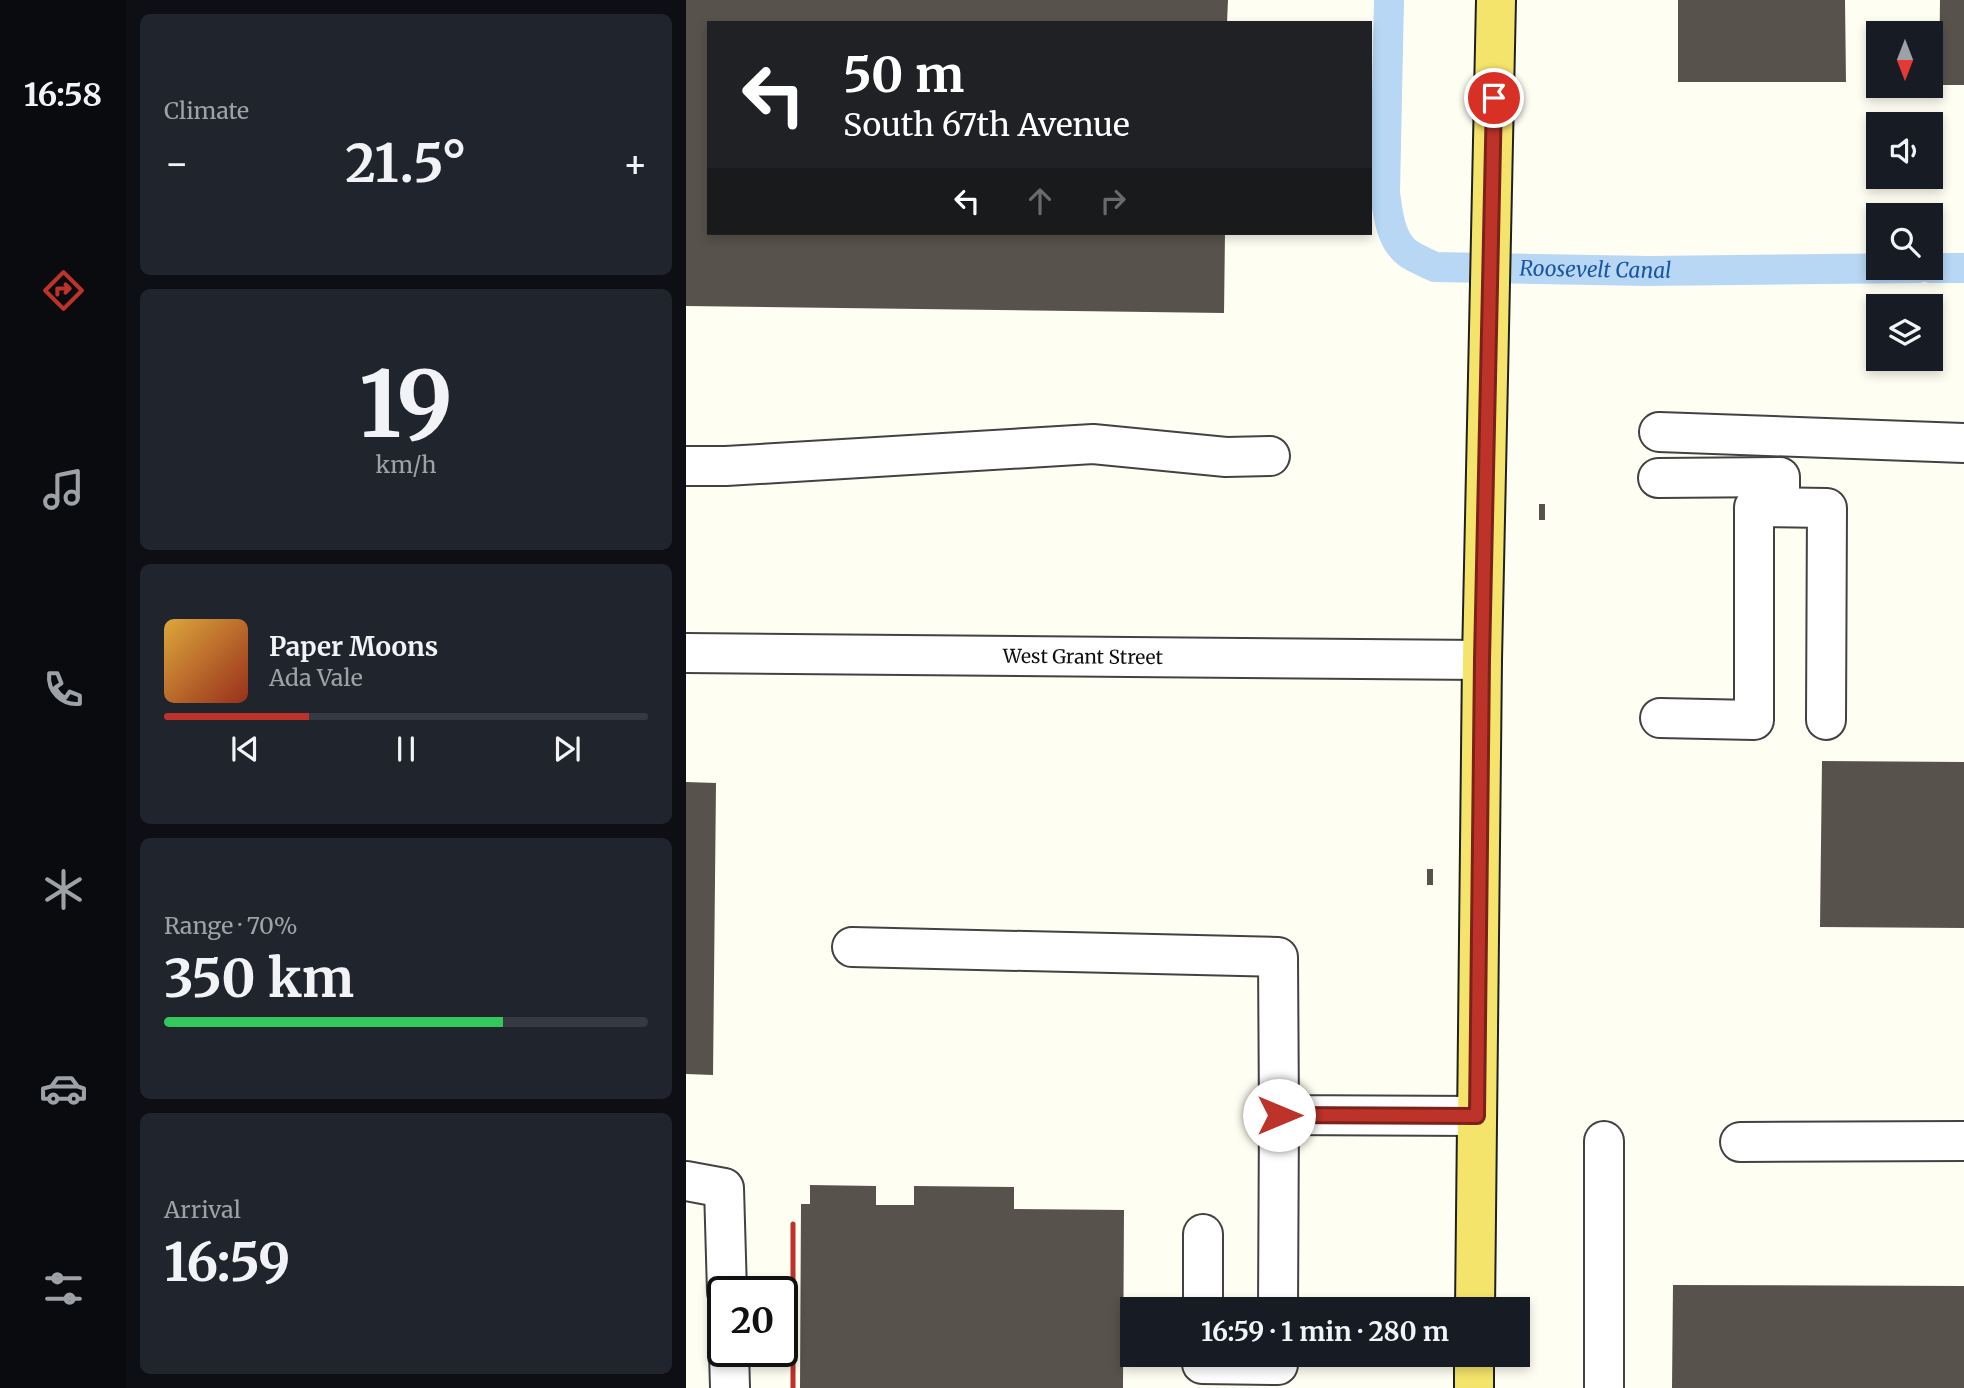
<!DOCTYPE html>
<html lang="en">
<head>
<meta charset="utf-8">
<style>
  body { margin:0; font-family:Merriweather,serif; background:#20242c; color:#f1f3f6; height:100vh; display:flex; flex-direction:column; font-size:26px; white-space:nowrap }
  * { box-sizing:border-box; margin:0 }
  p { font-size:23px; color:#9ea1a6 }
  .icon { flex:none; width:38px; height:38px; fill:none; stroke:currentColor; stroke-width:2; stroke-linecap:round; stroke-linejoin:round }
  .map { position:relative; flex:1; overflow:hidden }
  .side { display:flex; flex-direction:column; gap:14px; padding:14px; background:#0d0f14; width:560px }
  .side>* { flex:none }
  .hud { position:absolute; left:21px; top:21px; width:665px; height:214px; border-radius:0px; box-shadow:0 4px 10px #0003; background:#202124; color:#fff; overflow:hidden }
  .needle { width:46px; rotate:180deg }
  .buttons { position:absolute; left:1180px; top:21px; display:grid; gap:14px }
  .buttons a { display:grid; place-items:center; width:77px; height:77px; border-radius:0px; background:#171b24; box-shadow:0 4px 10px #0003; font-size:35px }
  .speed { position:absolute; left:21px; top:1276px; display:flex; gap:14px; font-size:35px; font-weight:700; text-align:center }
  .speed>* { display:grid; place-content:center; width:91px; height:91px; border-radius:50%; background:#171b24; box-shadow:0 4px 10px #0003; line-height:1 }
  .speed .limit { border:4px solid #111; border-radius:10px; background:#fff; color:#111 }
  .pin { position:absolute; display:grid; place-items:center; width:60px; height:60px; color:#fff; margin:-30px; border:4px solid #fff; border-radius:50%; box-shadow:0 2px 7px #0007 }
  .me { position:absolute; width:77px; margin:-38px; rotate:90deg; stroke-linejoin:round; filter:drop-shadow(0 0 5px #0008) }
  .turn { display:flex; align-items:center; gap:24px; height:147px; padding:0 21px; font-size:32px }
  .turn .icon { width:91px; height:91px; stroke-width:2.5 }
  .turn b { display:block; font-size:49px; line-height:60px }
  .lanes { display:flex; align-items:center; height:66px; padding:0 21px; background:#0003; justify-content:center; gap:35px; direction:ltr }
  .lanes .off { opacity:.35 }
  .big { font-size:52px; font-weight:700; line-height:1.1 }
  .side .widget { flex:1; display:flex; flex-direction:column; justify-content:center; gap:10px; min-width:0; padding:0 24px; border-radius:10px; background:#20242c }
  .side .dial { align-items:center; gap:0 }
  .dial b { font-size:91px; line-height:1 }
  .song { display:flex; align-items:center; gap:21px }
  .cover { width:84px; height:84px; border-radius:10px; background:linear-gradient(135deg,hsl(40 70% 55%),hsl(10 70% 35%)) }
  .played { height:7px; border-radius:4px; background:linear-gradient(90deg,#bd3329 30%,#363941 30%) }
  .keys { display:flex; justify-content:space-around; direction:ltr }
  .heat { display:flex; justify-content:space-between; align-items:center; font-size:38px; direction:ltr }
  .charge { height:10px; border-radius:5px; background:linear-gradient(90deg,#34c759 70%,#363941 0) }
  .trip { position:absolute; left:434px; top:1297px; width:410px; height:70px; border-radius:0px; background:#171b24; box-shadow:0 4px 10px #0003; font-weight:700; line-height:70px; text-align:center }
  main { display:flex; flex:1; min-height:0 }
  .menu { display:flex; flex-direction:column; width:126px; justify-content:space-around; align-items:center; background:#090b0e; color:#9ea1a6 }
  .menu .icon { width:49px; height:49px }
  .menu .selected { color:#bd3329 }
  .menu b { font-size:32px; color:#f1f3f6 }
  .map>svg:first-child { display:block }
</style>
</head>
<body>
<main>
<nav class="menu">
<b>16:58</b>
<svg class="icon selected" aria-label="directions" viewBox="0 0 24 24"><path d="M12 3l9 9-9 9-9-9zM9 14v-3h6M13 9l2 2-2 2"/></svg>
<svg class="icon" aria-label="music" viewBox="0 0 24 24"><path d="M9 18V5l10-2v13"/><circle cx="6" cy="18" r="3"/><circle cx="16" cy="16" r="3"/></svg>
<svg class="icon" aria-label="phone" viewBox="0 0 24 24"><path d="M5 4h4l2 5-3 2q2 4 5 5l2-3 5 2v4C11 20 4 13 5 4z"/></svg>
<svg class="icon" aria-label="climate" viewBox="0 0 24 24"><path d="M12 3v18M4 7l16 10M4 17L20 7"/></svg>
<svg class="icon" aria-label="car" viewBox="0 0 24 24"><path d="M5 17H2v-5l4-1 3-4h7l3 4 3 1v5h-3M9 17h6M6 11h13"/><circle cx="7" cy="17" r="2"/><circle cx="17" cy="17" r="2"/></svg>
<svg class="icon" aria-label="filters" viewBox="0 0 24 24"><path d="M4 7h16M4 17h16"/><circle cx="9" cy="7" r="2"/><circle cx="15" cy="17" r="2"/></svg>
</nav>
<section class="side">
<div class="widget"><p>Climate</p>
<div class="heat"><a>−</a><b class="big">21.5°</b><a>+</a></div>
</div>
<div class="widget dial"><b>19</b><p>km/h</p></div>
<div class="widget">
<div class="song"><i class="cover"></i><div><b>Paper Moons</b><p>Ada Vale</p></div></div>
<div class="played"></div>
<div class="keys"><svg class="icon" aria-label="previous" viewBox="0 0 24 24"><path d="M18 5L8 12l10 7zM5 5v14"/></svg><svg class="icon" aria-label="pause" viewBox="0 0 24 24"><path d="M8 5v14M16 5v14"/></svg><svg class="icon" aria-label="next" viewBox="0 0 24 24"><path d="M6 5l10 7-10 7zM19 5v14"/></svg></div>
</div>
<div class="widget"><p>Range · 70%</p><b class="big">350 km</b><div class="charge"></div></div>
<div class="widget"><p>Arrival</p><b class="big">16:59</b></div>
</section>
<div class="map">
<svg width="1278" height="1388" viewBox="0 0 1278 1388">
  <rect width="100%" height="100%" fill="#fffef2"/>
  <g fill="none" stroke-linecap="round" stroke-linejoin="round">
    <g stroke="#b7d7f5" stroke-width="30">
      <path id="s1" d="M703,0l-4,193c3,20 5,48 24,61 8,5 17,9 26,13l213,4 270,-3"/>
      <polyline points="1244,268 1278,268"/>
    </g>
  </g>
  <g fill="#58524c">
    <polygon points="0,0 542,0 541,23 23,23 23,233 539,233 538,313 0,306"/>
    <polygon points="992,0 1159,0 1160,82 992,82"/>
    <polygon points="1254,0 1278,0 1278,85 1253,85"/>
    <rect x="853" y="504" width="6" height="16"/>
    <polygon points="1136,761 1278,762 1278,928 1134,927"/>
    <polygon points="0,782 30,783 27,1075 0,1074"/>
    <rect x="741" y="869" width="6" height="16"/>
    <polygon points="124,1185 190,1186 190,1205 228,1205 228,1186 328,1187 328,1209 438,1210 437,1388 114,1388 115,1204 124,1204"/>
    <polygon points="987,1285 1278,1286 1278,1388 986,1388"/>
  </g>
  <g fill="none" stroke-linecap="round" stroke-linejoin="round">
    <defs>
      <g id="minor">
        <polyline points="973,432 1278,443"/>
        <polyline points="0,466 40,466 407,444 540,457 584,456"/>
        <polyline points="972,478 1094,477 1094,507"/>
        <path id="s2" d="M0,653l796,7"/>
        <polyline points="974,718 1068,720 1068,507 1141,508 1140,720"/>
        <polyline points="166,947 592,957 593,1115 791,1116"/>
        <polyline points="1054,1142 1278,1141"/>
        <polyline points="0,1181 38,1188 41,1292"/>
        <polyline points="517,1309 517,1234"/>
        <polyline points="592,1309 593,1115"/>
        <polyline points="43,1351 44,1388"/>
        <polyline points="516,1354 516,1364 592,1365"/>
        <polyline points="918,1388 918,1141"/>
      </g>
      <g id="major">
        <polyline points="789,1309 796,660 810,0"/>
        <polyline points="788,1388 788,1354"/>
      </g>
    </defs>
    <use href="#minor" stroke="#424242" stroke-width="42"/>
    <use href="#major" stroke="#202020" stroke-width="42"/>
    <use href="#minor" stroke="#fff" stroke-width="38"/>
    <use href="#major" stroke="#f5e46b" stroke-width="38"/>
    <polyline stroke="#bd3329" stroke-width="5" points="107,1388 107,1224"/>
  </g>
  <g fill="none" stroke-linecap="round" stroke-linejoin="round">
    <defs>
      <polyline id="route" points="593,1115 791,1116 796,660 808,98"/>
    </defs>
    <use href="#route" stroke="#7b211b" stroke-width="18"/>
    <use href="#route" stroke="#bd3329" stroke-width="12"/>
  </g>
  <g text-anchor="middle" stroke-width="7" stroke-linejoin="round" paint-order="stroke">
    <g font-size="19" fill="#0f0f0f" stroke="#fff">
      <text dy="7" stroke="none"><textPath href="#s2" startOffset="397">West Grant Street</textPath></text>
    </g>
    <g font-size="21" font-style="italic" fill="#1a569f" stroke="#fff">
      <text dy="7" stroke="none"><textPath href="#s1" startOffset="450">Roosevelt Canal</textPath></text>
    </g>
  </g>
</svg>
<div class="buttons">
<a><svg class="needle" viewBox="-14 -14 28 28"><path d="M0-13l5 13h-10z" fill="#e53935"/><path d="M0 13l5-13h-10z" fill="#9ea1a6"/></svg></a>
<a><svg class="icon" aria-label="sound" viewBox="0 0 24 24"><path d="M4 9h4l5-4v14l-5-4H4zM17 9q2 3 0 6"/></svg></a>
<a><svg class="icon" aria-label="search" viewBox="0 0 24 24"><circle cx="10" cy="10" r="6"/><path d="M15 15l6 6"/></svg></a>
<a><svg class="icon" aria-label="layers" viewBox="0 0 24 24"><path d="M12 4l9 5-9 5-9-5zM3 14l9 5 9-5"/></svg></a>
</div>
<div class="speed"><div class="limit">20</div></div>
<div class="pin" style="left:808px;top:98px;background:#d93025"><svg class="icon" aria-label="arrive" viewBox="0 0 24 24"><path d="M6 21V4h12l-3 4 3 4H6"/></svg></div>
<svg class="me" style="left:593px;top:1115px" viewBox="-20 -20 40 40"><circle r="19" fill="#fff"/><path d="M0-13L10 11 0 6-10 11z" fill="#bd3329"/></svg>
<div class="trip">16:59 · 1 min · 280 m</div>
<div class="hud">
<div class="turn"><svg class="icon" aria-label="left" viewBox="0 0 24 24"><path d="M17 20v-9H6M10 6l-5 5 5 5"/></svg><div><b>50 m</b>South 67th Avenue</div></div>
<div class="lanes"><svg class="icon" aria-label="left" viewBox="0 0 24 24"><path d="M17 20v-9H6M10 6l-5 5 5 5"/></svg><svg class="icon off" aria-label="ahead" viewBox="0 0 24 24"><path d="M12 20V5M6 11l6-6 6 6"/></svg><svg class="icon off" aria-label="right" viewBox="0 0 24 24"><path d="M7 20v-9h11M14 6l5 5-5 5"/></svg></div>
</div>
</div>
</main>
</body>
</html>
